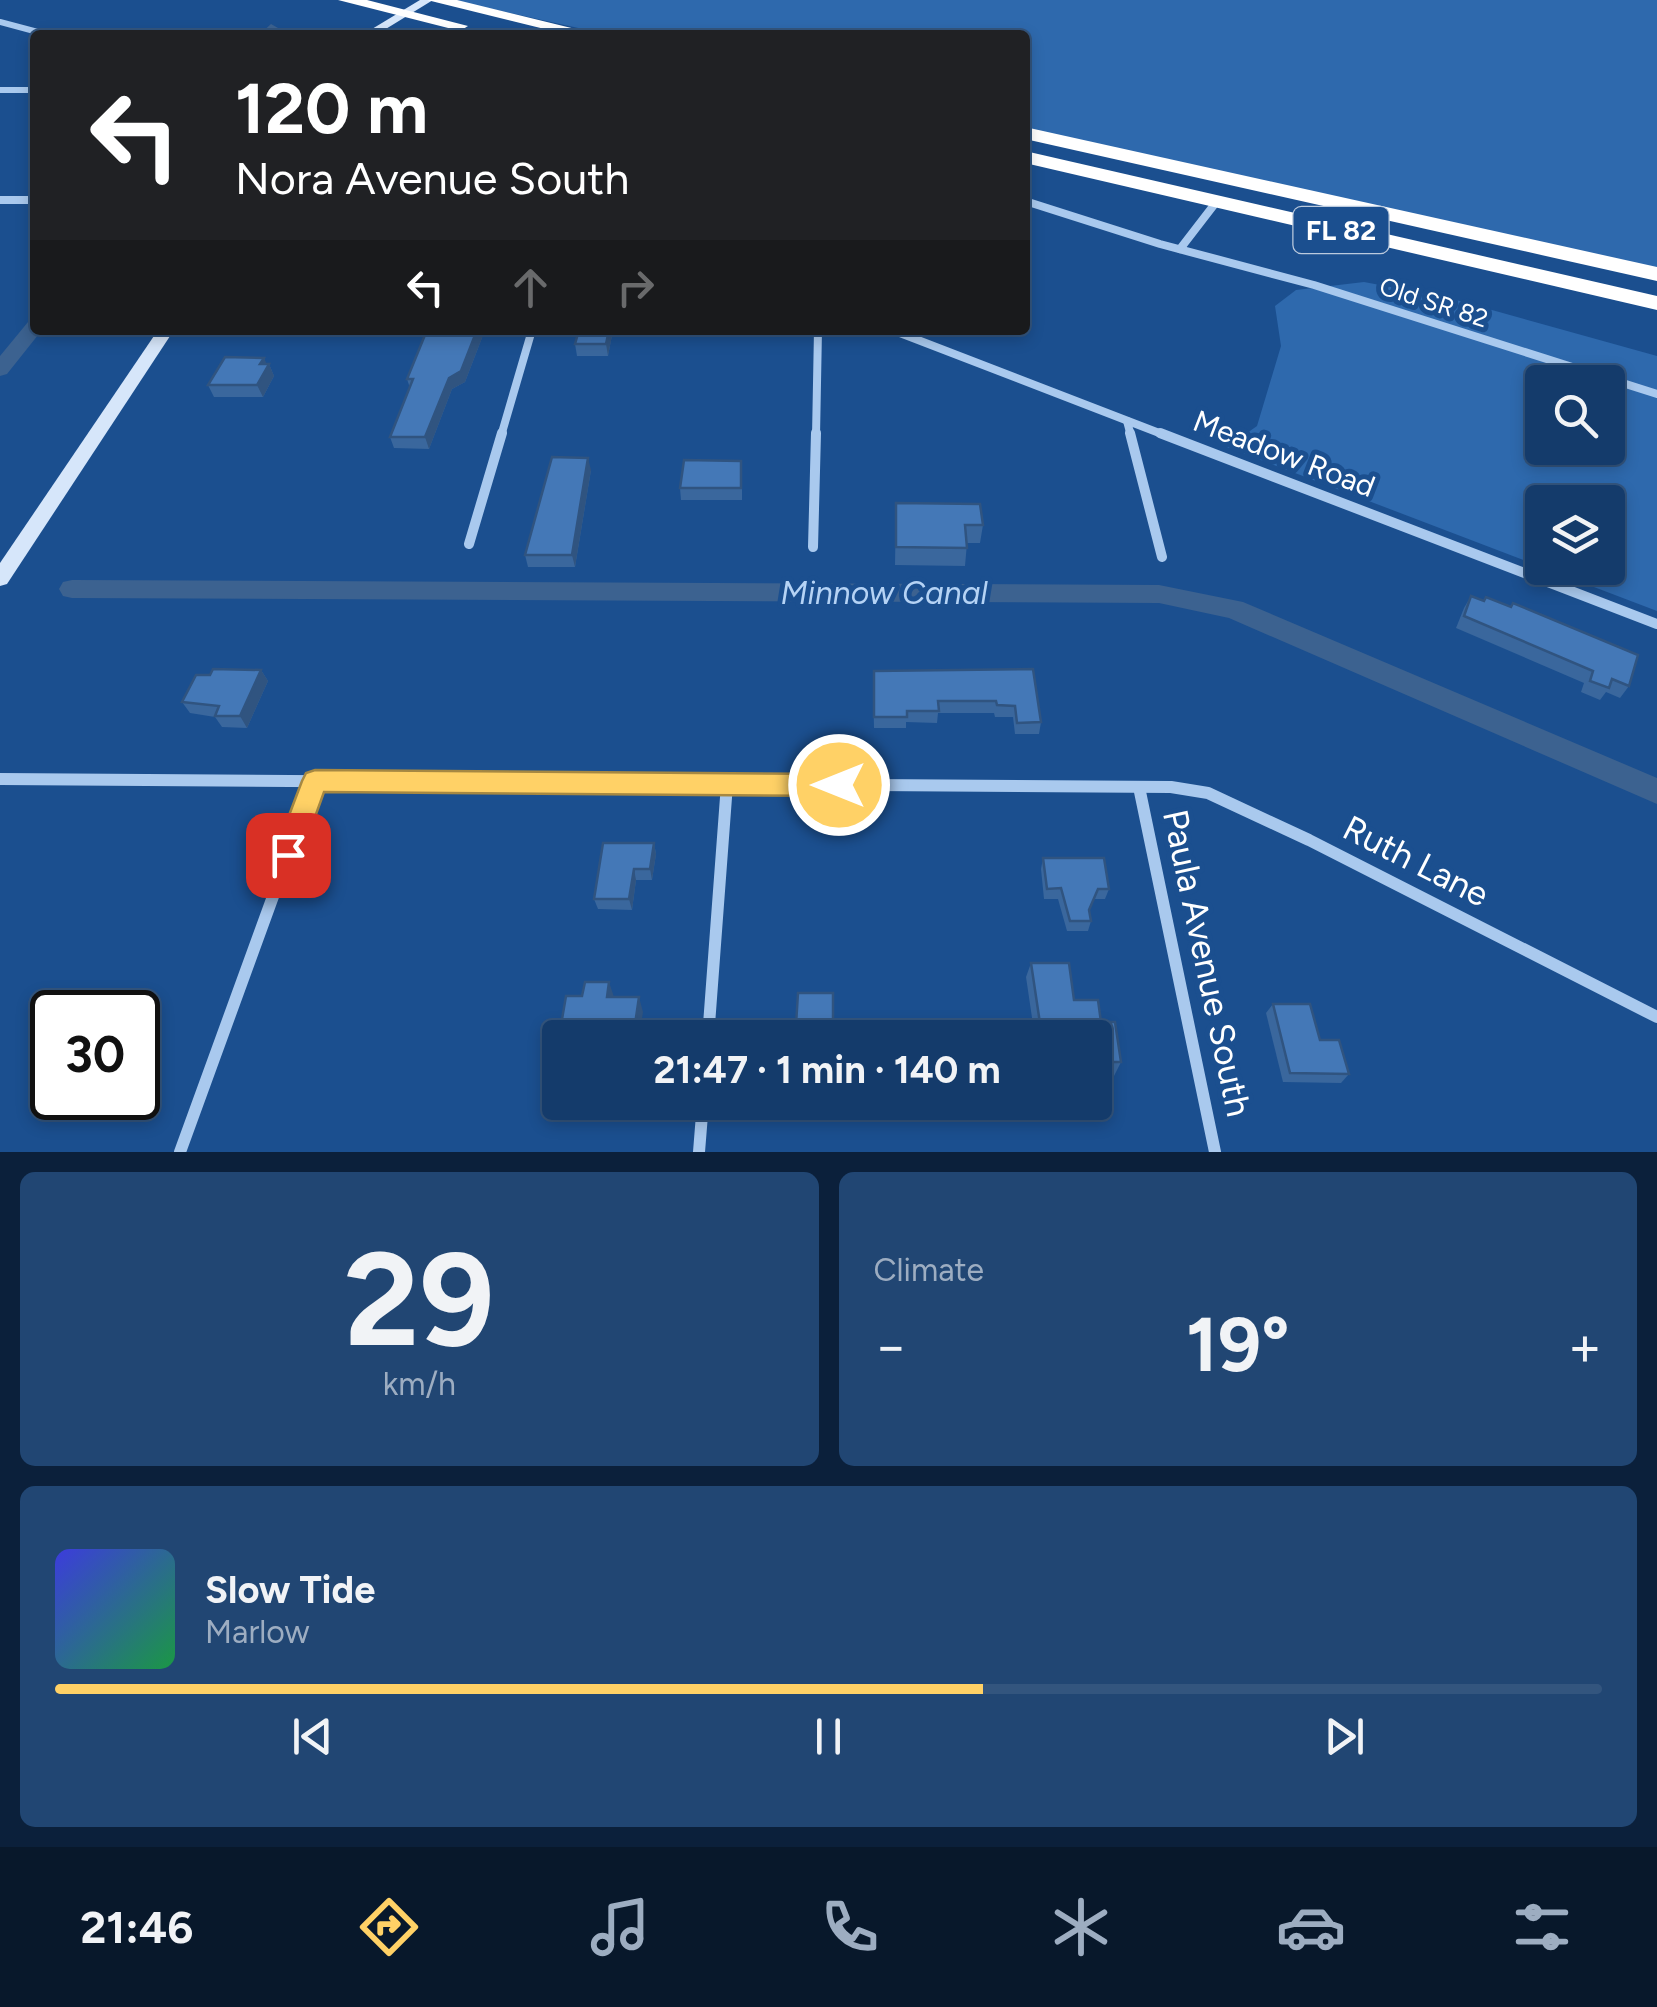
<!DOCTYPE html>
<html lang="en">
<head>
<meta charset="utf-8">
<style>
  body { margin:0; font-family:Figtree,sans-serif; background:#214673; color:#f1f3f6; height:100vh; display:flex; flex-direction:column; font-size:38px; white-space:nowrap }
  * { box-sizing:border-box; margin:0 }
  p { font-size:32px; color:#9dadc1 }
  .icon { flex:none; width:55px; height:55px; fill:none; stroke:currentColor; stroke-width:2; stroke-linecap:round; stroke-linejoin:round }
  .map { position:relative; height:1152px; overflow:hidden }
  .sheet { display:flex; flex-direction:column; gap:20px; padding:20px; background:#0b203b; flex:1 }
  .sheet>* { flex:none }
  .banner { position:absolute; left:30px; top:30px; width:1000px; height:305px; border-radius:10px; box-shadow:0 5px 15px #0003,0 0 0 2px #33557e; background:#202124; color:#fff; overflow:hidden }
  .controls { position:absolute; left:1525px; top:365px; display:grid; gap:20px }
  .controls a { display:grid; place-items:center; width:100px; height:100px; border-radius:10px; background:#143b6b; box-shadow:0 5px 15px #0003,0 0 0 2px #33557e; font-size:50px }
  .speed { position:absolute; left:30px; top:990px; display:flex; gap:20px; font-size:50px; font-weight:700; text-align:center }
  .speed>* { display:grid; place-content:center; width:130px; height:130px; border-radius:50%; background:#143b6b; box-shadow:0 5px 15px #0003,0 0 0 2px #33557e; line-height:1 }
  .speed .limit { border:5px solid #111; border-radius:15px; background:#fff; color:#111 }
  .pin { position:absolute; display:grid; place-items:center; width:85px; height:85px; color:#fff; margin:-42px; border-radius:20px; box-shadow:0 5px 15px #0006 }
  .me { position:absolute; width:110px; margin:-55px; rotate:270deg; stroke-linejoin:round; filter:drop-shadow(0 0 8px #0008) }
  .turn { display:flex; align-items:center; gap:35px; height:210px; padding:0 40px; font-size:45px }
  .turn .icon { width:130px; height:130px; stroke-width:2.5 }
  .turn b { display:block; font-size:70px; line-height:85px }
  .lanes { display:flex; align-items:center; height:95px; padding:0 40px; background:#0003; justify-content:center; gap:50px; direction:ltr }
  .lanes .off { opacity:.35 }
  .big { font-size:75px; font-weight:700; line-height:1.1 }
  .sheet .tile { flex:1; display:flex; flex-direction:column; justify-content:center; gap:15px; min-width:0; padding:0 35px; border-radius:15px; background:#214673 }
  .sheet .dial { align-items:center; gap:0 }
  .dial b { font-size:130px; line-height:1 }
  .song { display:flex; align-items:center; gap:30px }
  .cover { width:120px; height:120px; border-radius:15px; background:linear-gradient(135deg,hsl(240 70% 55%),hsl(140 70% 35%)) }
  .played { height:10px; border-radius:5px; background:linear-gradient(90deg,#ffd166 60%,#33557e 60%) }
  .keys { display:flex; justify-content:space-around; direction:ltr }
  .heat { display:flex; justify-content:space-between; align-items:center; font-size:55px; direction:ltr }
  .sheet .tiles { flex:1; display:grid; gap:20px; grid-template-columns:1fr 1fr }
  .tile:last-child { grid-column:span 2 }
  .trip { position:absolute; left:542px; top:1020px; width:570px; height:100px; border-radius:10px; background:#143b6b; box-shadow:0 5px 15px #0003,0 0 0 2px #33557e; font-weight:700; line-height:100px; text-align:center }
  .tab-bar { display:flex; height:160px; justify-content:space-around; align-items:center; background:#08182b; color:#9dadc1 }
  .tab-bar .icon { width:70px; height:70px }
  .tab-bar .active { color:#ffd166 }
  .tab-bar b { font-size:45px; color:#f1f3f6 }
  .map>svg:first-child { display:block }
</style>
</head>
<body>
<div class="map">
<svg width="1657" height="1152" viewBox="0 0 1657 1152">
  <rect width="100%" height="100%" fill="#1b4f8f"/>
  <g fill="#2e69ad" fill-rule="evenodd">
    <polygon points="451,0 1657,0 1657,269 1025,128 1025,35 610,35"/>
    <path d="M1364,282l85,16 208,58v255l-113,-43h64v-66h-66v65l-315,-120 30,-21 24,-80 -6,-40 21,-16zM1542,382h66v66h-66z"/>
  </g>
  <g fill="none" stroke-linecap="round" stroke-linejoin="round">
    <g fill="#3c6290" fill-rule="evenodd">
      <polygon points="271,24 278,28 273,35 259,35"/>
      <polygon points="35,320 35,330 42,330 7,374 0,376 0,356 28,322"/>
      <polygon points="72,580 1159,585 1243,602 1657,778 1657,804 1229,618 1159,603 72,598 63,596 59,589 63,582"/>
    </g>
    <g stroke="#a9c9ee" stroke-width="6">
      <polyline points="0,22 49,35"/>
      <polyline points="0,90 35,90"/>
    </g>
    <g stroke="#a9c9ee" stroke-width="8">
      <polyline points="0,200 35,200"/>
      <polyline points="1025,201 1160,244 1314,285 1657,394"/>
      <polyline points="1180,249 1217,201"/>
      <polyline points="892,330 1167,436"/>
      <polyline points="1127,421 1131,436"/>
      <polyline points="501,436 532,330"/>
      <polyline points="816,436 818,330"/>
    </g>
    <g stroke="#a9c9ee" stroke-width="10">
      <polyline points="1130,433 1162,557"/>
      <polyline points="1160,433 1657,624"/>
      <polyline points="469,544 502,433"/>
      <polyline points="813,547 816,433"/>
    </g>
    <g stroke="#a9c9ee" stroke-width="12">
      <polyline points="0,779 1171,787 1208,793 1309,840 1657,1017"/>
      <polyline points="1139,787 1215,1152"/>
      <polyline points="708,1038 727,784"/>
      <polyline points="180,1152 315,781"/>
      <polyline points="699,1152 703,1102"/>
    </g>
    <g fill="#d6e6fa" fill-rule="evenodd">
      <polygon points="420,0 433,0 376,35 362,35"/>
      <polygon points="158,330 174,330 7,584 0,586 0,563"/>
    </g>
    <g fill="#fff" fill-rule="evenodd">
      <polygon points="338,0 367,0 468,26 460,31"/>
      <polygon points="427,0 457,0 600,35 569,35"/>
      <polygon points="1025,127 1657,267 1657,281 1025,139"/>
      <polygon points="1025,151 1657,296 1657,310 1025,163"/>
    </g>
  </g>
  <g fill="#3a679d">
    <polygon points="427,330 485,330 465,382 452,389 429,449 394,448 390,437 410,388 407,379"/>
    <polygon points="579,330 613,330 608,356 577,356 575,344"/>
    <polygon points="264,358 266,364 269,364 274,376 263,397 214,397 208,385"/>
    <polygon points="591,470 575,567 528,567 525,555"/>
    <polygon points="742,473 742,500 681,500 680,488"/>
    <polygon points="896,503 983,525 980,543 967,543 965,566 895,565"/>
    <polygon points="1471,596 1483,601 1510,607 1513,603 1629,686 1620,698 1606,692 1600,700 1581,692 1584,683 1456,628 1464,608"/>
    <polygon points="1033,669 1041,722 1039,734 1015,734 1013,717 995,717 994,713 938,713 937,723 906,722 906,728 874,728 873,683"/>
    <polygon points="261,670 268,681 247,728 222,727 215,717 190,713 182,702 210,675"/>
    <polygon points="654,843 656,854 652,880 636,880 632,910 598,909 594,899"/>
    <polygon points="1043,858 1109,889 1105,899 1094,899 1089,911 1091,921 1088,931 1067,931 1058,899 1044,899 1041,869"/>
    <polygon points="1031,963 1101,1022 1121,1062 1114,1076 1095,1075 1095,1038 1035,1038 1026,977"/>
    <polygon points="1273,1004 1320,1040 1349,1074 1341,1083 1283,1082 1266,1013"/>
  </g>
  <g fill="#305480">
    <polygon points="477,330 485,330 465,382 452,389 429,449 425,437 449,378"/>
    <polygon points="609,330 613,330 608,356 606,344"/>
    <polygon points="264,358 268,367 269,364 274,376 263,397 257,385 260,364"/>
    <polygon points="588,458 591,470 575,567 572,555"/>
    <polygon points="261,670 268,681 247,728 240,716"/>
    <polygon points="654,843 656,854 652,880 650,869"/>
    <polygon points="634,869 636,880 632,910 629,899"/>
    <polygon points="609,982 614,997 607,997"/>
    <polygon points="639,997 643,1012 639,1038 633,1038"/>
  </g>
  <g fill="#4478b7" stroke="#305480" stroke-width="2.5">
    <polygon points="427,330 477,330 461,371 449,378 425,437 390,437 413,379 407,379"/>
    <polygon points="579,330 609,330 606,344 575,344"/>
    <polygon points="225,357 264,358 260,364 269,364 257,385 208,385"/>
    <polygon points="552,457 588,458 572,555 525,555"/>
    <polygon points="684,460 741,461 741,488 680,488"/>
    <polygon points="896,503 980,504 983,525 965,525 967,548 896,547"/>
    <polygon points="1471,596 1484,601 1486,597 1511,607 1513,603 1638,655 1629,686 1612,679 1609,688 1590,681 1593,671 1464,616"/>
    <polygon points="213,669 261,670 240,716 215,716 219,706 182,702 196,675 210,675"/>
    <polygon points="1033,669 1041,722 1017,723 1015,706 997,705 996,701 938,701 939,711 907,711 907,717 874,717 874,671"/>
    <polygon points="603,843 654,843 650,869 634,869 629,899 594,899"/>
    <polygon points="1043,858 1104,858 1109,889 1098,889 1089,910 1091,921 1070,921 1061,888 1047,889"/>
    <polygon points="1031,963 1069,963 1074,1000 1098,1000 1101,1022 1115,1022 1121,1062 1095,1062 1095,1038 1060,1038 1059,1030 1041,1030"/>
    <polygon points="585,982 609,982 607,997 639,997 633,1038 560,1038 560,1060 555,1060 566,996 582,996"/>
    <polygon points="798,993 833,993 833,1038 790,1038 790,1026 796,1025"/>
    <polygon points="1273,1004 1310,1004 1320,1040 1339,1040 1349,1074 1290,1073"/>
  </g>
  <polygon fill="#ffd166" stroke="#a68842" stroke-width="2.5" points="315,770 839,774 849,777 853,785 849,793 839,796 324,792 298,864 288,868 278,864 274,855 302,781 306,773"/>
  <g text-anchor="middle" stroke-width="10" stroke-linejoin="round" paint-order="stroke">
    <g font-size="25" fill="#fff" stroke="#1b4f8f">
      <text transform="translate(1434 302) rotate(18)" y="9">Old SR 82</text>
    </g>
    <rect fill="#1b4f8f" stroke="#bbcadd" stroke-width="2.5" x="1293.5" y="207" width="95" height="46" rx="8"/>
    <g font-size="28" font-weight="bold" fill="#fff">
      <text x="1341" y="240">FL 82</text>
    </g>
    <g font-size="30" fill="#fff" stroke="#1b4f8f">
      <text transform="translate(1284 454) rotate(21)" y="10">Meadow Road</text>
    </g>
    <g font-size="32" font-style="italic" fill="#b5d3f5" stroke="#1b4f8f">
      <text x="884" y="604">Minnow Canal</text>
    </g>
    <g font-size="35" fill="#fff" stroke="#1b4f8f">
      <text transform="translate(1416 861) rotate(27)" y="12">Ruth Lane</text>
      <text transform="translate(1207 963) rotate(78)" y="12">Paula Avenue South</text>
    </g>
  </g>
</svg>
<div class="controls">
<a><svg class="icon" aria-label="search" viewBox="0 0 24 24"><circle cx="10" cy="10" r="6"/><path d="M15 15l6 6"/></svg></a>
<a><svg class="icon" aria-label="layers" viewBox="0 0 24 24"><path d="M12 4l9 5-9 5-9-5zM3 14l9 5 9-5"/></svg></a>
</div>
<div class="speed"><div class="limit">30</div></div>
<div class="pin" style="left:288px;top:855px;background:#d93025"><svg class="icon" aria-label="arrive" viewBox="0 0 24 24"><path d="M6 21V4h12l-3 4 3 4H6"/></svg></div>
<svg class="me" style="left:839px;top:785px" viewBox="-20 -20 40 40"><circle r="17" fill="#ffd166" stroke="#fff" stroke-width="3"/><path d="M0-11L8 9 0 5-8 9z" fill="#fff"/></svg>
<div class="trip">21:47 · 1 min · 140 m</div>
<div class="banner">
<div class="turn"><svg class="icon" aria-label="left" viewBox="0 0 24 24"><path d="M17 20v-9H6M10 6l-5 5 5 5"/></svg><div><b>120 m</b>Nora Avenue South</div></div>
<div class="lanes"><svg class="icon" aria-label="left" viewBox="0 0 24 24"><path d="M17 20v-9H6M10 6l-5 5 5 5"/></svg><svg class="icon off" aria-label="ahead" viewBox="0 0 24 24"><path d="M12 20V5M6 11l6-6 6 6"/></svg><svg class="icon off" aria-label="right" viewBox="0 0 24 24"><path d="M7 20v-9h11M14 6l5 5-5 5"/></svg></div>
</div>
</div>
<section class="sheet">
<div class="tiles">
<div class="tile dial"><b>29</b><p>km/h</p></div>
<div class="tile"><p>Climate</p>
<div class="heat"><a>−</a><b class="big">19°</b><a>+</a></div>
</div>
<div class="tile">
<div class="song"><i class="cover"></i><div><b>Slow Tide</b><p>Marlow</p></div></div>
<div class="played"></div>
<div class="keys"><svg class="icon" aria-label="previous" viewBox="0 0 24 24"><path d="M18 5L8 12l10 7zM5 5v14"/></svg><svg class="icon" aria-label="pause" viewBox="0 0 24 24"><path d="M8 5v14M16 5v14"/></svg><svg class="icon" aria-label="next" viewBox="0 0 24 24"><path d="M6 5l10 7-10 7zM19 5v14"/></svg></div>
</div>
</div>
</section>
<nav class="tab-bar">
<b>21:46</b>
<svg class="icon active" aria-label="directions" viewBox="0 0 24 24"><path d="M12 3l9 9-9 9-9-9zM9 14v-3h6M13 9l2 2-2 2"/></svg>
<svg class="icon" aria-label="music" viewBox="0 0 24 24"><path d="M9 18V5l10-2v13"/><circle cx="6" cy="18" r="3"/><circle cx="16" cy="16" r="3"/></svg>
<svg class="icon" aria-label="phone" viewBox="0 0 24 24"><path d="M5 4h4l2 5-3 2q2 4 5 5l2-3 5 2v4C11 20 4 13 5 4z"/></svg>
<svg class="icon" aria-label="climate" viewBox="0 0 24 24"><path d="M12 3v18M4 7l16 10M4 17L20 7"/></svg>
<svg class="icon" aria-label="car" viewBox="0 0 24 24"><path d="M5 17H2v-5l4-1 3-4h7l3 4 3 1v5h-3M9 17h6M6 11h13"/><circle cx="7" cy="17" r="2"/><circle cx="17" cy="17" r="2"/></svg>
<svg class="icon" aria-label="filters" viewBox="0 0 24 24"><path d="M4 7h16M4 17h16"/><circle cx="9" cy="7" r="2"/><circle cx="15" cy="17" r="2"/></svg>
</nav>
</body>
</html>
